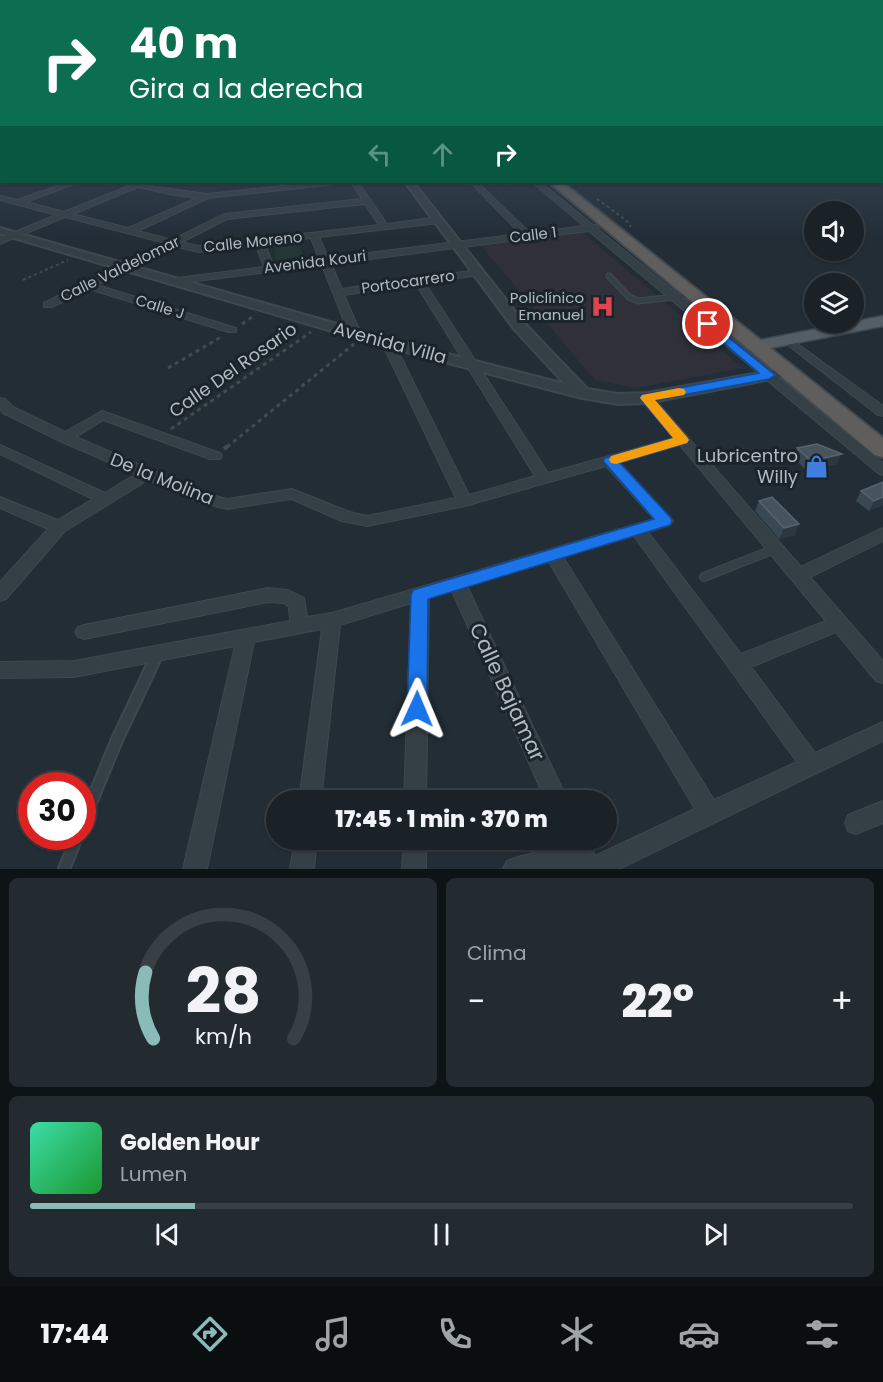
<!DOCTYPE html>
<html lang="es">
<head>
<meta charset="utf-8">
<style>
  body { margin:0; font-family:Poppins,sans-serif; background:#232a30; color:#f1f3f6; height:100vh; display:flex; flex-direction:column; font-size:22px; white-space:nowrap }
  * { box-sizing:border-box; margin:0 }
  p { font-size:20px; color:#9fa4a8 }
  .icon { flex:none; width:33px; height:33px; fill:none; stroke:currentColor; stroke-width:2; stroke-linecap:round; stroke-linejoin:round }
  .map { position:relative; height:869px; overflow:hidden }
  .details { display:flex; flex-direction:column; gap:9px; padding:9px; background:#0e1316; flex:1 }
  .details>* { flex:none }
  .top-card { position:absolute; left:0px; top:0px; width:884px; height:183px; box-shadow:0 2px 4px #0004,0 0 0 2px #383f45; background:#0b6e4f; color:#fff; overflow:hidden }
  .fabs { position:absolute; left:804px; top:201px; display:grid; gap:12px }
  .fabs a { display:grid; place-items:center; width:60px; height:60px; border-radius:50%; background:#1a2228; box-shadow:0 2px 4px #0004,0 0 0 2px #383f45; font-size:30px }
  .speed { position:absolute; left:18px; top:772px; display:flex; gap:12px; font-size:30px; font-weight:700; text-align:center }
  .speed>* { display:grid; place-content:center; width:78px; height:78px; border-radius:50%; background:#1a2228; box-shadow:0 2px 4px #0004,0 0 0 2px #383f45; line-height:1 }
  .speed .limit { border:9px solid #d22; background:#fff; color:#111 }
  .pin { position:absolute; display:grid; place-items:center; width:51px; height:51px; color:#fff; margin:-26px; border:3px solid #fff; border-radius:50%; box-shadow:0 2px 6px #0007 }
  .me { position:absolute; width:66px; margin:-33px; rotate:1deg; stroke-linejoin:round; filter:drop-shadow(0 0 4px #0008) }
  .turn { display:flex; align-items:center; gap:21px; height:126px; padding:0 30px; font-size:27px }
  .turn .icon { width:78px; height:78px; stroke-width:2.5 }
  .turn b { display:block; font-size:42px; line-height:51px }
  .lanes { display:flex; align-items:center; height:57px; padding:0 30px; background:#0003; justify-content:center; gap:30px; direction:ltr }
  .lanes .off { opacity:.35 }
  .big { font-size:45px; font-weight:800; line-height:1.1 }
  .details .card { flex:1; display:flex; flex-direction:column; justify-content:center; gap:9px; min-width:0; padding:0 21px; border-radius:9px; background:#232a30 }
  .details .dial { align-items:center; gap:0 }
  .dial svg { height:156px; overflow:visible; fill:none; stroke:#383f45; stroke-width:7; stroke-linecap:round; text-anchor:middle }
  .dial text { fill:#f1f3f6; stroke:none }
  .song { display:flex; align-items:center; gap:18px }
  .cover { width:72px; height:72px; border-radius:9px; background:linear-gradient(135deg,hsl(160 70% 55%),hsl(130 70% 35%)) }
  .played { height:6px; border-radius:3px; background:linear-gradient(90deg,#8bbbb9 20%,#383f45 20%) }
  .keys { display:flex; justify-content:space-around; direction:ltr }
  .heat { display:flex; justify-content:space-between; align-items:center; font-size:33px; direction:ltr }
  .details .tiles { flex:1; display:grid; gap:9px; grid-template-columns:1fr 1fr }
  .card:last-child { grid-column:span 2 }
  .trip { position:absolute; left:266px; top:790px; width:351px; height:60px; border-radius:30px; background:#1a2228; box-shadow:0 2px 4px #0004,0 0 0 2px #383f45; font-weight:800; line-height:60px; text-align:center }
  .tabs { display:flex; height:96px; justify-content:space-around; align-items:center; background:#0a0e10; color:#9fa4a8 }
  .tabs .icon { width:42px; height:42px }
  .tabs .selected { color:#8bbbb9 }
  .tabs b { font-size:27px; color:#f1f3f6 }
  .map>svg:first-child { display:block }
</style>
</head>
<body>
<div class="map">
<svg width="883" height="869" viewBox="0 0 883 869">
  <rect width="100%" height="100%" fill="#222d36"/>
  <polygon fill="#30303b" points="583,233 743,368 636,388 595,380 481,246"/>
  <polygon fill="#243736" points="298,241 304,256 276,260 273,244"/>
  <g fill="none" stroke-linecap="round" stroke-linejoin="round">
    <defs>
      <polyline id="service-far2" points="609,276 629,297 638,301 693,295"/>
      <polyline id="service-far1" points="704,577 775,549"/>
      <g id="service">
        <polyline points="82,825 116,742 157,655"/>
        <polyline points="64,869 77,837"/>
      </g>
      <g id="minor">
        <polygon points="2,120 2,125 0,125 0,121"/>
        <polygon points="2,132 2,137 0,137 0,133"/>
        <rect x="0" y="148" width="2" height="4"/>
        <rect x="0" y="166" width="2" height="4"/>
        <polygon points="0,179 2,182 5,182 0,184"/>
        <path d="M69,182h10l-53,20 38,10 65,-26 -9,-4 87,12 112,-12h21l-4,2 -128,14 -70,33 34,9 53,-26 137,-15 -11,-17h7l29,42 52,-7 4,3 -4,3 -120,14 9,21 193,-24 -51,-52h7l53,51 54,-7 -52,-44h8l53,43h6l-1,4 285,234v12l-5,-2 -289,-242 -258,33 11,25 76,-12 64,-7 2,2 -5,3 -54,8 123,190 126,-35 -33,-40 6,-4 4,1 150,172 82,-39v13l-73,36 73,84v22l-7,-2 -40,-49 -85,35 64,86 68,-31v19l-264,128h-116l4,-8c19,-8 39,-11 60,-12l-3,-9h23l8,16 100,-47 -146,-247 -82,24 101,215h-22l-94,-210 -23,7 -3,203h-22l7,-198 -71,22 -19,176h-22l23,-172 -68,13 -47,227h-24l52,-223 -161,31 -74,1v-16l74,-1 216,-40 -1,-14 -5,-4 -16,-1 -184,37 -6,-2 -3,-5 3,-5 6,-2 184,-37 19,2 17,8 3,19 25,-4 322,-94 -48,-53 -141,40 -98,20 -25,-5 -51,-22 -64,10 -29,-7 -50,-22 -83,51 -59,68 -6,2v-19l48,-53 -48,-21v-11l58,23 35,-21 -93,-45v-9l105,48 31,-19 -76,-33 -57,-28 -3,-4v-11l5,1 8,8 52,25 37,-21 118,42 2,3 -2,3h-10l-107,-39 -27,17 131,57 20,5 65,-10 58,23 17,4 89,-18 -74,-155 6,-3 6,3 75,152 66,-19 -119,-192 -72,11 17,39 -6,3 -6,-3 -27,-69 -149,19 -5,-3 1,-2 95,-12 -8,-22 -58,7 -24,-6 -77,39 139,43v4h-8l-139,-43 -37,18h-8v-4l121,-60 -100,-26 -65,27v-6l56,-23 -56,-15v-4l17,4zM138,187l36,8 23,3 -69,30 -55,-14zM365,204l14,21 -181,21 -16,-4 45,-23zM311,238l8,21 -46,6 -8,-21zM680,445l146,176 -85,33 -93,-122 22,-7 3,-4 -3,-4 -51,-55zM634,536l163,226 -83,38 -151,-243z"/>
        <polygon points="788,337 883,406 883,416 878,415 784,342 784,338"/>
        <polygon points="883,801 883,823 856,834 848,831 845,823 848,815"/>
        <polygon points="295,840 317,840 314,869 290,869"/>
        <polygon points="404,840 426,840 426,869 402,869"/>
      </g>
      <polygon id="tertiary" points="405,182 413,182 525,324 587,389 618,394 647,393 787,368 794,372 787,376 647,403 618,404 582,398 383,346 0,234 0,228 393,340 565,384 515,330"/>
      <polygon id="primary" points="883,316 883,326 756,351 750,350 747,346 750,342 756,341"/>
      <polygon id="trunk" points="549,182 562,182 883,438 883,457 875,455"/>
    </defs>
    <use href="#service-far2" stroke="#3f4850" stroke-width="7"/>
    <use href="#service-far1" stroke="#3f4850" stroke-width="10"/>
    <use href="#service" stroke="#3f4850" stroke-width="14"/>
    <use href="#minor" stroke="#3f4850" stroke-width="2"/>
    <use href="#tertiary" stroke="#3f4850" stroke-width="4"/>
    <use href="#primary" stroke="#3f4850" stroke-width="3"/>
    <use href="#trunk" stroke="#404a51" stroke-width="4"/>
    <g stroke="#3c4f4e" stroke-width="2" stroke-dasharray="3 3" stroke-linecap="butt">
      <polyline points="597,199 626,220 631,227"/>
      <polyline points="23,280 68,260"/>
    </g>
    <g stroke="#3c4f4e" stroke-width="3" stroke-dasharray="4 4" stroke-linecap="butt">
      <polyline points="242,324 254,316"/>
      <polyline points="168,368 221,337"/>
      <polyline points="171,429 311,332"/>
      <polyline points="227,447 354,344"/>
    </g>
    <polyline stroke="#3c4f4e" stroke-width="4" stroke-dasharray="5 5" stroke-linecap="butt" points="224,449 229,445"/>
    <use href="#service-far2" stroke="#353f46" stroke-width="4.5"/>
    <use href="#service-far1" stroke="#353f46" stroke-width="8"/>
    <use href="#service" stroke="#353f46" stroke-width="10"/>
    <use href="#minor" fill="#353f46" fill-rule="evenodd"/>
    <use href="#tertiary" fill="#353f46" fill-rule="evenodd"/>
    <use href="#primary" fill="#535e66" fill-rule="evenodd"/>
    <use href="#trunk" fill="#605e5c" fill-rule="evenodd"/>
  </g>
  <g fill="#3a4852">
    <polygon points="797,448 837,464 807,471 794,458"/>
    <polygon points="883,482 883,505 869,511 856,501 861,491"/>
    <polygon points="759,501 795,535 779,539 755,511"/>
  </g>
  <g fill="#2b3841">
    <polygon points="842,454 837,464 807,471 811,461"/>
    <polygon points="883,497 883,505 869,511 874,501"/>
    <polygon points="799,524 795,535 779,539 784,528"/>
  </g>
  <g fill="#47545e" stroke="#57646e" stroke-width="1.5">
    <polygon points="817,444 842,454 811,461 797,448"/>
    <polygon points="883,482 883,497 874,501 861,491"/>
    <polygon points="772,497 799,524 784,528 759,501"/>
  </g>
  <linearGradient id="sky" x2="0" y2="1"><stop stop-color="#13191e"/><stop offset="0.49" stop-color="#3e4c5d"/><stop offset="1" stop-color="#3e4c5d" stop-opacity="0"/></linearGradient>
  <rect width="883" height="238" fill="url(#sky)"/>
  <polygon fill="#1a73e8" stroke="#114b97" stroke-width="1.5" points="708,321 775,375 769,379 655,400 689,440 687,443 620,463 670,517 672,521 670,525 428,599 427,709 424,716 417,718 410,716 407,709 411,595 413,590 654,519 603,461 605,458 673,438 642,401 640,398 642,395 759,373 704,326 704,322"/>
  <polygon fill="#f59e0b" points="679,388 684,389 686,392 684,395 655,400 687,437 689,440 687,443 616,464 611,463 609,460 611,456 673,438 640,398 642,395"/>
  <defs>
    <symbol id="hospital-bare" viewBox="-9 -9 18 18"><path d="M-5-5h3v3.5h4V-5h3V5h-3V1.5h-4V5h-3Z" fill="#e0444e" stroke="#1b242b" stroke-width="2.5" paint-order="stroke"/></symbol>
    <symbol id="shop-bare" viewBox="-9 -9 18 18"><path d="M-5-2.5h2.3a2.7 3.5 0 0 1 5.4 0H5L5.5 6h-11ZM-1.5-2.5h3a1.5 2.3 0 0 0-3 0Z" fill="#3f7fe0" stroke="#1b242b" stroke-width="2.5" paint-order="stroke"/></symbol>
  </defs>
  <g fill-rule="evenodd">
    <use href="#hospital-bare" x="586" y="290" width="33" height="33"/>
    <use href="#shop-bare" x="800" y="450" width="33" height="33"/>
  </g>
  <g text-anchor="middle" stroke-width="6" stroke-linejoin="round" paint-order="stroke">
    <g font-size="15" fill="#b0bac3" stroke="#1b242b">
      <text transform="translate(533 235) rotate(-7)" y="5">Calle 1</text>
      <text transform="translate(253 242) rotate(-6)" y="5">Calle Moreno</text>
      <text transform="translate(315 262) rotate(-7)" y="5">Avenida Kouri</text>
      <text transform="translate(120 269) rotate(-26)" y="5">Calle Valdelomar</text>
      <text transform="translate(408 282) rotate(-8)" y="5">Portocarrero</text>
      <text transform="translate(160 307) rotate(17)" y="5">Calle J</text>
    </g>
    <g font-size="15" fill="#b0bac3" stroke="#1b242b" text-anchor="end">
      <text x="584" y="303">Policlínico<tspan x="584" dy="17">Emanuel</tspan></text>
    </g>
    <g font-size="18" fill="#b0bac3" stroke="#1b242b">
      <text transform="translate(390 343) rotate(15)" y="6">Avenida Villa</text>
      <text transform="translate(233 370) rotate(-35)" y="6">Calle Del Rosario</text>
      <text transform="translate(162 479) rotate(22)" y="6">De la Molina</text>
    </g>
    <g font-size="18" fill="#b0bac3" stroke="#1b242b" text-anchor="end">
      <text x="798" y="462">Lubricentro<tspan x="798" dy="21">Willy</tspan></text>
    </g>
    <g font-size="21" fill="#b0bac3" stroke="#1b242b">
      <text transform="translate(507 692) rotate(65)" y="7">Calle Bajamar</text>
    </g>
  </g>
</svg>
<div class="fabs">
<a><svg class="icon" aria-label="sound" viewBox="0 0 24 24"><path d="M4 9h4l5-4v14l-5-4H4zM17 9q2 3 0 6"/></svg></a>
<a><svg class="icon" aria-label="layers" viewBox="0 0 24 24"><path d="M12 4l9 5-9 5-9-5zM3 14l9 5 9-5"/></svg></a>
</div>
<div class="speed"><div class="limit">30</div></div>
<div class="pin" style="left:708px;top:324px;background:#d93025"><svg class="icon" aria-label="arrive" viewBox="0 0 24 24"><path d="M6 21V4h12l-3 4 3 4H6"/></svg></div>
<svg class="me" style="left:417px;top:709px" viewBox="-20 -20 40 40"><path d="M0-17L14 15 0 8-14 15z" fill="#1a73e8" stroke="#fff" stroke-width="4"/></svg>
<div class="trip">17:45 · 1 min · 370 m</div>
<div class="top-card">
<div class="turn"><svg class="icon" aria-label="right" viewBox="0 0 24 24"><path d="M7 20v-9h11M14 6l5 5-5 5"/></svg><div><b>40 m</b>Gira a la derecha</div></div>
<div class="lanes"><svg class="icon off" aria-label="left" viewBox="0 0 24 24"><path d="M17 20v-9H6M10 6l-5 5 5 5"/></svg><svg class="icon off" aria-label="ahead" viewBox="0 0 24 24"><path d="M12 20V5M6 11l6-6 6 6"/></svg><svg class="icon" aria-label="right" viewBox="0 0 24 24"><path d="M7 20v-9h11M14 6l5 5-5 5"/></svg></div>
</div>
</div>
<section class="details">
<div class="tiles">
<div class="card dial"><svg viewBox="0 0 100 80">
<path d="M14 69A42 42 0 1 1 86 69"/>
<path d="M14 69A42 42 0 0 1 10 35" stroke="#8bbbb9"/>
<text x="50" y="56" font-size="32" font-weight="700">28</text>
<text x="50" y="72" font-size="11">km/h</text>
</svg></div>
<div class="card"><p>Clima</p>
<div class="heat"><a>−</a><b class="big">22°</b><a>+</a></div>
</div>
<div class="card">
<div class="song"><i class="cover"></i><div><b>Golden Hour</b><p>Lumen</p></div></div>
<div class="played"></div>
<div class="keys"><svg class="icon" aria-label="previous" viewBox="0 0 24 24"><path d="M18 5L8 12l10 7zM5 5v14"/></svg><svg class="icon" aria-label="pause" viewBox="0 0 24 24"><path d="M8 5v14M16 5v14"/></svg><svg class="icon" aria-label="next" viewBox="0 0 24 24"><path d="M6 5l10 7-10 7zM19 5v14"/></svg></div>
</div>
</div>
</section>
<nav class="tabs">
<b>17:44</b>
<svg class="icon selected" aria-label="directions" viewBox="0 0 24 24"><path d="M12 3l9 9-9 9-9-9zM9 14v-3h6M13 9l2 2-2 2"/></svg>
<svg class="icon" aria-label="music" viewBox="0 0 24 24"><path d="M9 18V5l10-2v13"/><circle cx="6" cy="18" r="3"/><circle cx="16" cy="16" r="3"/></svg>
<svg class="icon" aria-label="phone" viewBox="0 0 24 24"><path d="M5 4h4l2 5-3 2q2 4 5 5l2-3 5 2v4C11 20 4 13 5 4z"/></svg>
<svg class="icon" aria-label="climate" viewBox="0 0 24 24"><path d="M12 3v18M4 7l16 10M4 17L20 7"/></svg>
<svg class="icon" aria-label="car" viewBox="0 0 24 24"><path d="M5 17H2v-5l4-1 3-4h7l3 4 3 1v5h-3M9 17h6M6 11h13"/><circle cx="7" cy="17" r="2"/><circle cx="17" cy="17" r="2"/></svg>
<svg class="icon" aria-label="filters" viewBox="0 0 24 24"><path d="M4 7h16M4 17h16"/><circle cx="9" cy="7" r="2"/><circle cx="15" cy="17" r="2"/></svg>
</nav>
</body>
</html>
